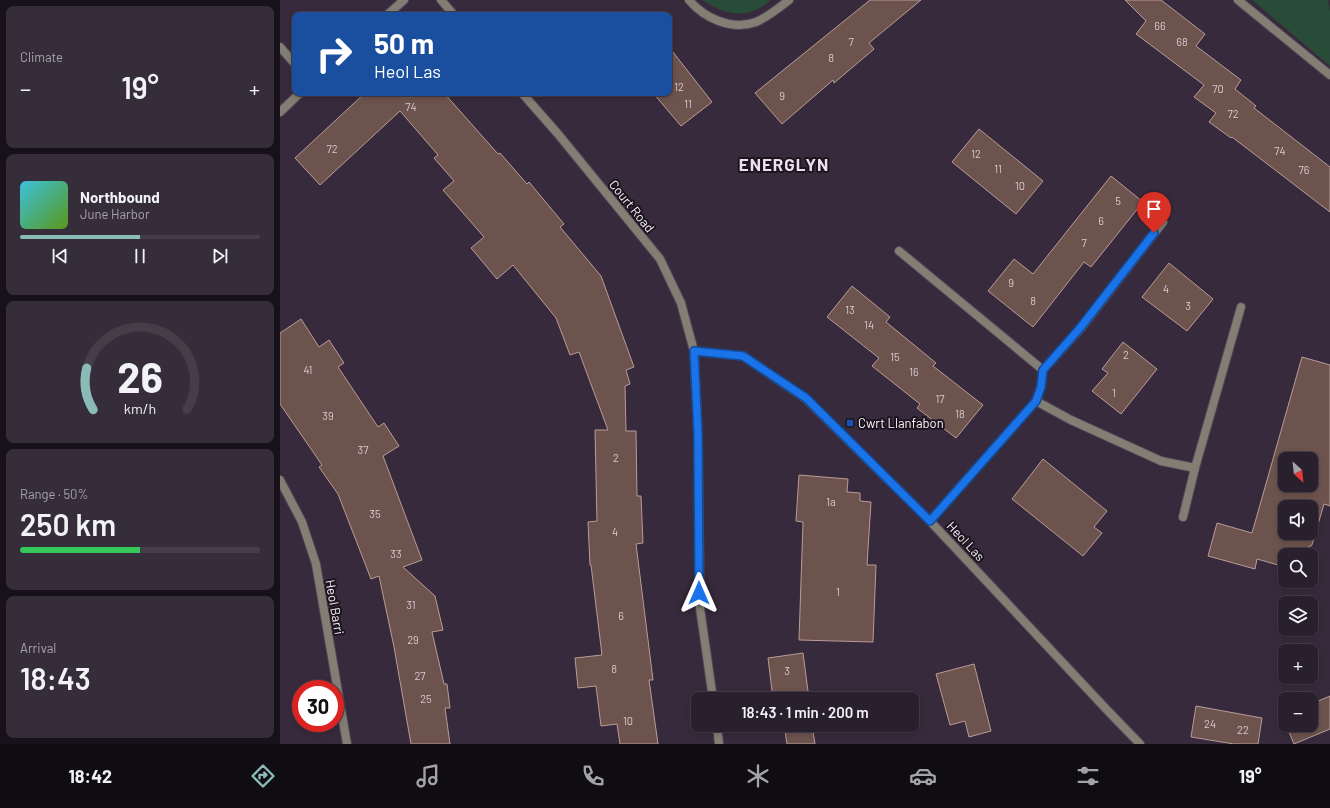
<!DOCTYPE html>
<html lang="en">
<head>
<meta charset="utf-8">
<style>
  body { margin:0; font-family:Barlow,sans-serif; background:#352d39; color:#f1f3f6; height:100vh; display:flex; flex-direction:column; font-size:15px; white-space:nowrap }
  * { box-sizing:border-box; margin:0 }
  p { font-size:13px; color:#a5a3aa }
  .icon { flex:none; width:22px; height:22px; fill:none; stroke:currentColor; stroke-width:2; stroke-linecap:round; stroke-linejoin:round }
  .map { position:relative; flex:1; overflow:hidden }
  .drawer { display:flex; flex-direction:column; gap:6px; padding:6px; background:#171219; width:280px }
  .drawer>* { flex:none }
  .banner { position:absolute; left:12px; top:12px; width:380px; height:84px; border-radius:8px; box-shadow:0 2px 6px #0003,0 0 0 1px #453e49; background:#1a4fa0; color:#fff; overflow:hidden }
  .needle { width:26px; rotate:153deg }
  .buttons { position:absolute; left:998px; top:452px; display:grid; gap:8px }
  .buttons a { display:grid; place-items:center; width:40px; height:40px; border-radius:8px; background:#29202d; box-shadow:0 2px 6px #0003,0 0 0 1px #453e49; font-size:20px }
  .speed { position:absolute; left:12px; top:680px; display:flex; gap:8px; font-size:20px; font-weight:700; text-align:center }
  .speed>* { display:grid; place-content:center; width:52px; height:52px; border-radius:50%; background:#29202d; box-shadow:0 2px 6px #0003,0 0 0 1px #453e49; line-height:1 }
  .speed .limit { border:6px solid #d22; background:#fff; color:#111 }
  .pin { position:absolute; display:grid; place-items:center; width:34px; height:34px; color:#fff; margin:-41px -17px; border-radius:50% 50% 50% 0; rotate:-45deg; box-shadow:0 0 4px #0007 }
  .pin .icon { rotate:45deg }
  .me { position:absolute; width:44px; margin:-22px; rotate:0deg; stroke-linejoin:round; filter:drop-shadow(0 0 3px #0008) }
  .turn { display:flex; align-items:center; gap:14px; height:84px; padding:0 16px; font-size:18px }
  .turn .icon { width:52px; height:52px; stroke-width:2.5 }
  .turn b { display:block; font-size:28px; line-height:34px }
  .big { font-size:30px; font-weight:600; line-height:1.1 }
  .drawer .card { flex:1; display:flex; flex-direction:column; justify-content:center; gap:6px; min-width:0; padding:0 14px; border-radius:8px; background:#352d39 }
  .drawer .dial { align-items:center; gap:0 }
  .dial svg { height:104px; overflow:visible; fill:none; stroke:#453e49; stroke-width:7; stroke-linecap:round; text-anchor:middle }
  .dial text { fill:#f1f3f6; stroke:none }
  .song { display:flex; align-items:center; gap:12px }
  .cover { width:48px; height:48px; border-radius:6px; background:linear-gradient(135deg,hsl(190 70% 55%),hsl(90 70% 35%)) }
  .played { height:4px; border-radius:2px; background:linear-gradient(90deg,#8bbbb9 50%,#453e49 50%) }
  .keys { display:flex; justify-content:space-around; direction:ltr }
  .heat { display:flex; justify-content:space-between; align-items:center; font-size:22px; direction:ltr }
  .charge { height:6px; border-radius:3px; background:linear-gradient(90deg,#34c759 50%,#453e49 0) }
  .trip { position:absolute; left:411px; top:692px; width:228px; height:40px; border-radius:8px; background:#29202d; box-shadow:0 2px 6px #0003,0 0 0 1px #453e49; font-weight:600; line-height:40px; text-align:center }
  .tabs { display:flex; height:64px; justify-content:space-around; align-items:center; background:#100d12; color:#a5a3aa }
  .tabs .icon { width:28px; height:28px }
  .tabs .on { color:#8bbbb9 }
  .tabs b { font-size:18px; color:#f1f3f6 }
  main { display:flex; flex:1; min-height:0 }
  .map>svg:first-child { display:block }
</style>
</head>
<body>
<main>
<section class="drawer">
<div class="card"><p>Climate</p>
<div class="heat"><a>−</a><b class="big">19°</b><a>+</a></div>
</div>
<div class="card">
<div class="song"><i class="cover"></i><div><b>Northbound</b><p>June Harbor</p></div></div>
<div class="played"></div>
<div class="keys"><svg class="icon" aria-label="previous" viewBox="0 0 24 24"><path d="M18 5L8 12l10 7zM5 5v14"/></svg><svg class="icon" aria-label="pause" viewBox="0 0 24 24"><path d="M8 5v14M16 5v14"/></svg><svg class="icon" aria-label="next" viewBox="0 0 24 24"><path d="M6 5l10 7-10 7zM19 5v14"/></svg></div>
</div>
<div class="card dial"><svg viewBox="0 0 100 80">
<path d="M14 69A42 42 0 1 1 86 69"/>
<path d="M14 69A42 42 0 0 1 9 37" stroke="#8bbbb9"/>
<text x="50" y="56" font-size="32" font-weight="700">26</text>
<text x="50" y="72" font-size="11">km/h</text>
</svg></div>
<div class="card"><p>Range · 50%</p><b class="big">250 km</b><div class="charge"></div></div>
<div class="card"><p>Arrival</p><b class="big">18:43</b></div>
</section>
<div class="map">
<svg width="1050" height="744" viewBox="0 0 1050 744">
  <rect width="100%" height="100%" fill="#372a3c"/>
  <g fill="#294c38">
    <path d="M422,0h69c-24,20 -43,16 -69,0z"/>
    <polygon points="972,0 1048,0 1050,11 1050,66"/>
  </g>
  <g fill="#6d534e" stroke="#b99c97" fill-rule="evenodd">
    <polygon points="590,0 641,0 589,43 594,49 554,83 553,80 502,124 475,93"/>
    <polygon points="845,0 881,0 925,34 916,46 961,80 955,89 976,106 974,108 1050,167 1050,212 952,137 951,138 929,122 936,113 914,97 924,85 856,34 866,21"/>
    <polygon points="389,47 432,102 401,126 373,93 389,93"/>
    <polygon points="85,93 164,93 218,154 220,153 247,184 249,182 284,224 280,227 321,276 354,367 346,370 350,384 345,386 346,431 356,431 357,496 361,496 363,543 356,544 373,680 369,680 378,744 340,744 337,724 321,726 316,686 298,688 295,658 322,655 311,565 310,565 308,522 317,521 315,430 328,430 299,352 290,355 276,318 233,265 217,279 191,248 204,237 163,190 174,181 154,158 158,155 120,111 40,185 15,158"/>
    <polygon points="699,129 763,181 736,214 672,162"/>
    <polygon points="831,176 863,202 811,267 804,262 753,327 708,291 734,259 753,274"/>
    <polygon points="889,263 933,299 907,331 862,297"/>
    <polygon points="572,286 610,317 606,322 656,363 653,366 703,405 676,438 637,408 640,404 592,366 599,358 547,317"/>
    <polygon points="21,319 39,347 49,340 64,363 58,367 98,427 104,423 119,446 103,456 142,560 123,567 155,596 163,630 152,632 164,684 167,684 170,708 165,708 170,744 131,744 114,647 99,576 91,579 58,494 39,467 42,465 0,404 0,333"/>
    <polygon points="843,342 877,369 841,414 812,391 828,373 822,369"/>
    <path d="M1022,357l28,8v141l-6,-2 -12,41 -17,10h-10v6l-7,4 -21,-6 -2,10 -47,-13 9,-33 35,10zM1005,459h26v26h-26zM1005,507h26v26h-26z"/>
    <polygon points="763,459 827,511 814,527 822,533 803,556 732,499"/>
    <polygon points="519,475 568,479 567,492 580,493 580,501 591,502 587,565 596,565 593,642 519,640 523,522 516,521"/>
    <polygon points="523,653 529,699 493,699 488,658"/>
    <polygon points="694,664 711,731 689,737 685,721 670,725 656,674"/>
    <polygon points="1050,696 1050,729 1014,744 1006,725 1031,725 1031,704"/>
    <polygon points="916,706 982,718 978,744 954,744 911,737"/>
    <polygon points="504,725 532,725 535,744 507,744"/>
  </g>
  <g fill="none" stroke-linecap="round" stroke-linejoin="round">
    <defs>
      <g id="lane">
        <polyline points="801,328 883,222"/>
        <polyline points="756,401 791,420 881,461 915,468 961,307"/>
        <polyline points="903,517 915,468"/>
      </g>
      <g id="street">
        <polyline points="161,0 174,15"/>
        <path d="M409,0c15,18 43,31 67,22 12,-5 23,-14 33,-22"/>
        <polyline points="958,0 1050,75"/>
        <polyline points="107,15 124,0"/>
        <polyline points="0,47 15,64"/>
        <polyline points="242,93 278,134 380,259 401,303 414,351 418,434 420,608 433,699"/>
        <polyline points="0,112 20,93"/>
        <polyline points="619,251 763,370"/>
        <polyline points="414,351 463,356 525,398 650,521 828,711 860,744"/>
        <polyline points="0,480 22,522 36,564 67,744"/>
        <polyline points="650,521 756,401 761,387 763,370 801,328"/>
        <polyline points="437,725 439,744"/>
      </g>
    </defs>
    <use href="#lane" stroke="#524657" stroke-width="10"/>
    <use href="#street" stroke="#524657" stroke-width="10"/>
    <use href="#lane" stroke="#827e74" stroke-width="8"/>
    <use href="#street" stroke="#827e74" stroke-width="8"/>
  </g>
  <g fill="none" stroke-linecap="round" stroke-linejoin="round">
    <defs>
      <polyline id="route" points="419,593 418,434 414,351 463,356 526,398 650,521 756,401 761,387 763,370 800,328 874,233"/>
    </defs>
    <use href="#route" stroke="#114b97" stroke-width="10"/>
    <use href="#route" stroke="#1a73e8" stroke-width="7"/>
  </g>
  <rect fill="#1a4fb4" stroke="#1b151d" stroke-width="1.5" x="566" y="419" width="8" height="8" rx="2"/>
  <g text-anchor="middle" stroke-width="4" stroke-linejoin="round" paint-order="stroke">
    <g font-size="11" fill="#d7cad0">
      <text x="880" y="30">66</text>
      <text x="571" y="46">7</text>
      <text x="902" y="46">68</text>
      <text x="551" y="62">8</text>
      <text x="399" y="91">12</text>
      <text x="938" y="93">70</text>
      <text x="502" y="100">9</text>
      <text x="408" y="108">11</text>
      <text x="131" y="111">74</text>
      <text x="953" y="118">72</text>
      <text x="52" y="153">72</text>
      <text x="1000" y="155">74</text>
      <text x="696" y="158">12</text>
      <text x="718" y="173">11</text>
      <text x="1024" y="174">76</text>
      <text x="740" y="190">10</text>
      <text x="838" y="205">5</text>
      <text x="821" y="225">6</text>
      <text x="804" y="247">7</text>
      <text x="731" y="287">9</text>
      <text x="886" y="293">4</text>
      <text x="753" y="305">8</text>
      <text x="908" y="310">3</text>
      <text x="570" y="314">13</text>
      <text x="589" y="329">14</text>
      <text x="846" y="359">2</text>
      <text x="615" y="361">15</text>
      <text x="28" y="374">41</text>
      <text x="634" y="376">16</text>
      <text x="834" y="397">1</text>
      <text x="660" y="403">17</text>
      <text x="680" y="418">18</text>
      <text x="48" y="420">39</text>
      <text x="83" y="454">37</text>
      <text x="336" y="462">2</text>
      <text x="551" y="506">1a</text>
      <text x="95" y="518">35</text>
      <text x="335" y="536">4</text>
      <text x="116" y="558">33</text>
      <text x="558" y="596">1</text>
      <text x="131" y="609">31</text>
      <text x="341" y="620">6</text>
      <text x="133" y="644">29</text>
      <text x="334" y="673">8</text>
      <text x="507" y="675">3</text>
      <text x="140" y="680">27</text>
      <text x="146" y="703">25</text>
      <text x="348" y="725">10</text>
      <text x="930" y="728">24</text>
      <text x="963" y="734">22</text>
    </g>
    <g font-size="13" fill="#faf1fc" stroke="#1b151d">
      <text transform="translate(352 206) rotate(51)" y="5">Court Road</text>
      <text transform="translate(686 541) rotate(47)" y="5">Heol Las</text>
      <text transform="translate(55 607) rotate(80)" y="5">Heol Barri</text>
    </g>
    <g font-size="13" fill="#faf1fc" stroke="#1b151d" text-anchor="start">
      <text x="578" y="428">Cwrt Llanfabon</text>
    </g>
    <g font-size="17" font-weight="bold" letter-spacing="1" fill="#eeddf3" stroke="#1b151d">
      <text x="504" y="171">ENERGLYN</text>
    </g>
  </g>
</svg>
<div class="buttons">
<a><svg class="needle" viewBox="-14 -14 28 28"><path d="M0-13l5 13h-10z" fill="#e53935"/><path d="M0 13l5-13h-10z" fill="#a5a3aa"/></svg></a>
<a><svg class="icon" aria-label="sound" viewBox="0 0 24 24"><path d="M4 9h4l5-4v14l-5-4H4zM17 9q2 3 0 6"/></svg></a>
<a><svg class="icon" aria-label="search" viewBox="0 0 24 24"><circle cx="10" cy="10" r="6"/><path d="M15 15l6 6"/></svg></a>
<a><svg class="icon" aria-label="layers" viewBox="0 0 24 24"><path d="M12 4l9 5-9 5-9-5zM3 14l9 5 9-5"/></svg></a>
<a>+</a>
<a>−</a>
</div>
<div class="speed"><div class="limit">30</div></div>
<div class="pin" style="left:874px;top:233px;background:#d93025"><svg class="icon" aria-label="arrive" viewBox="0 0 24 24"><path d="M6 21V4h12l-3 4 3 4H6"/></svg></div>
<svg class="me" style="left:419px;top:593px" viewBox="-20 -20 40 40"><path d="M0-17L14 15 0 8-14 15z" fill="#1a73e8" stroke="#fff" stroke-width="4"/></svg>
<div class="trip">18:43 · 1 min · 200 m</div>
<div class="banner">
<div class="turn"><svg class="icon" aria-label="right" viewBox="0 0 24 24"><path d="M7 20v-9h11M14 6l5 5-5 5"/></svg><div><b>50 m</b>Heol Las</div></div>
</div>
</div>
</main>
<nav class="tabs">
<b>18:42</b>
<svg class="icon on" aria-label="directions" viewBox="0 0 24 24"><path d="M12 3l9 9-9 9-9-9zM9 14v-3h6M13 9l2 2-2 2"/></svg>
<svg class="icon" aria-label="music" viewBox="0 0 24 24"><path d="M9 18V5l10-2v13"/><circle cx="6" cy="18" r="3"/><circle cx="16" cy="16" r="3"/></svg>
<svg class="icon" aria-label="phone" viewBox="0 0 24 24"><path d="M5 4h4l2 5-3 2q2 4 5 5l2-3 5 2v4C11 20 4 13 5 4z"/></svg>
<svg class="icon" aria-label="climate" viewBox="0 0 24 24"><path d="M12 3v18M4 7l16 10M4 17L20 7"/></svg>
<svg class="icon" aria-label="car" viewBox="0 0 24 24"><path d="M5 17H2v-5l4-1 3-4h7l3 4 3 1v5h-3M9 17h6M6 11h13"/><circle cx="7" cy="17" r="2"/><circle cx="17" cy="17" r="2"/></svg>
<svg class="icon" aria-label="filters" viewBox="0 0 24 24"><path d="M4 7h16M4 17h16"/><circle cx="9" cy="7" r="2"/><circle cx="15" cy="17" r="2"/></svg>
<b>19°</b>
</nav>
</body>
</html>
